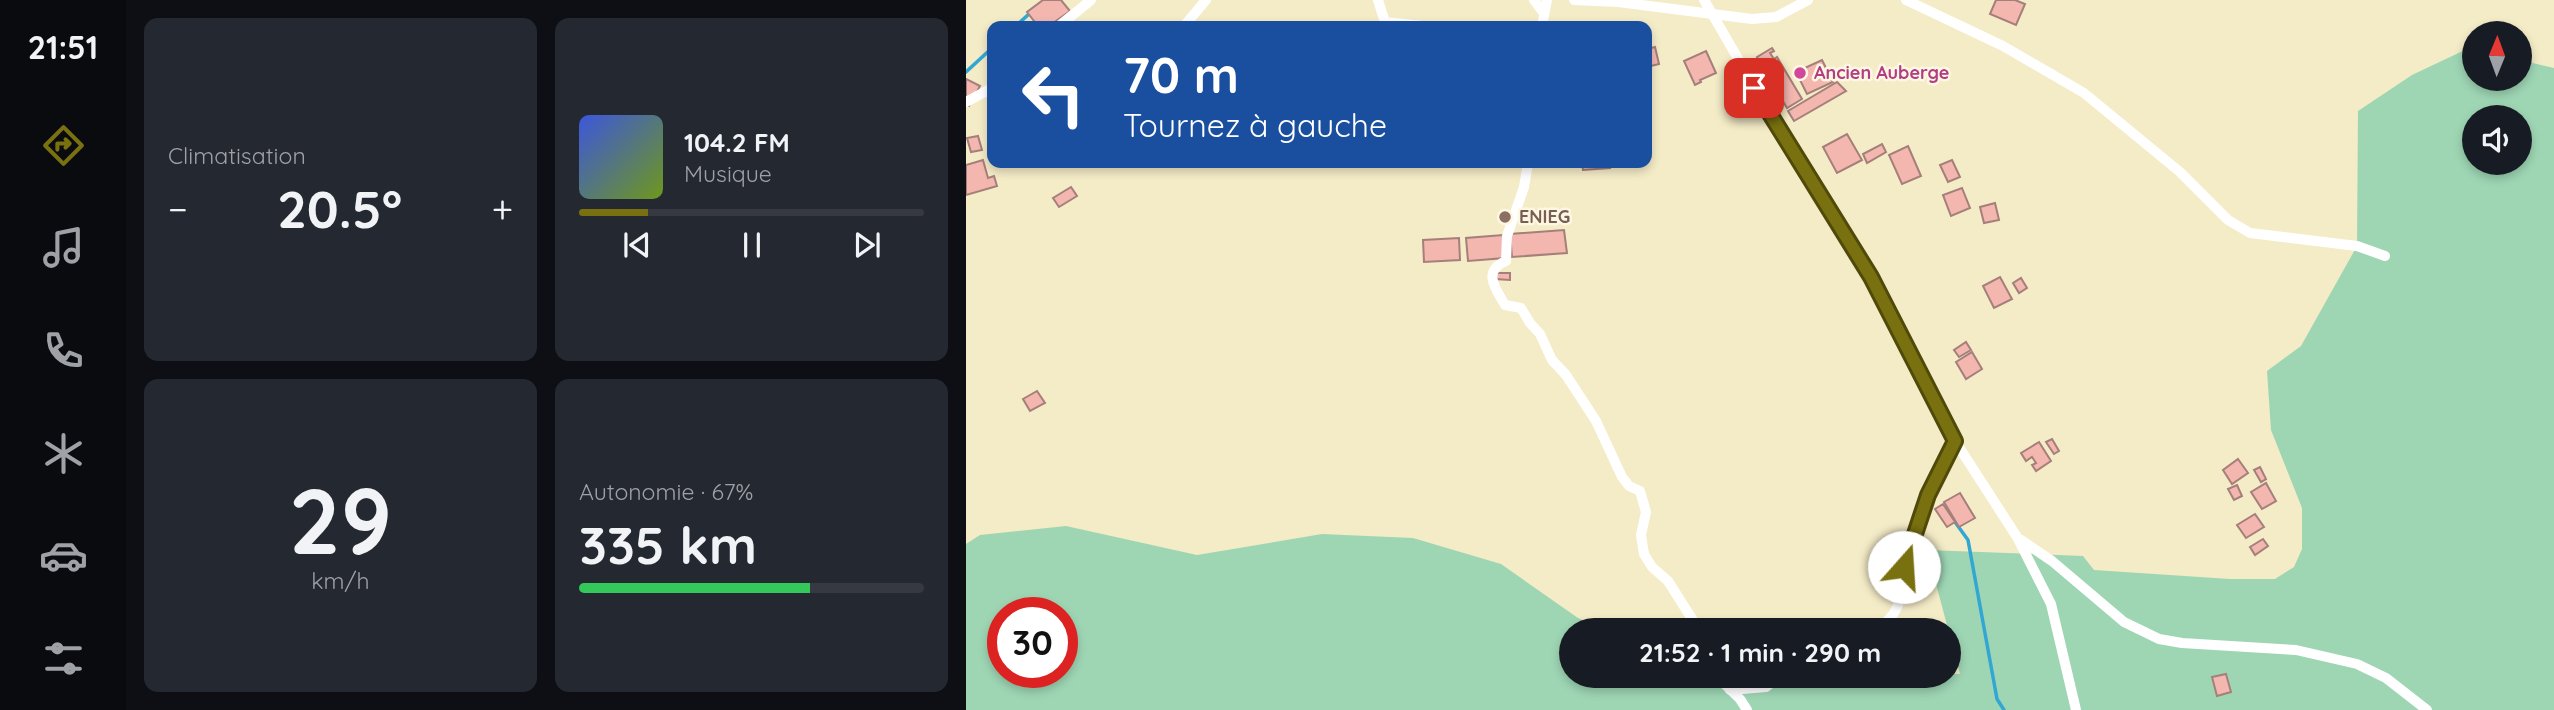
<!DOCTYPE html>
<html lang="fr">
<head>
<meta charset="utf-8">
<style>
  body { margin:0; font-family:Quicksand,sans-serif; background:#242831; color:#f1f3f6; height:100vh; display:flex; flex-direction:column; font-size:26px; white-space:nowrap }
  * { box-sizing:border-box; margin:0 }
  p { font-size:23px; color:#9ea1a6 }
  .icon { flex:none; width:38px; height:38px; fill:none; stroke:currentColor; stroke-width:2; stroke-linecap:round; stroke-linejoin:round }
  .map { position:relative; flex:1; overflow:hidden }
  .side { display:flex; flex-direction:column; gap:18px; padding:18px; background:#0d0f14; width:840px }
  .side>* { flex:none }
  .hud { position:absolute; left:21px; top:21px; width:665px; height:147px; border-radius:14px; box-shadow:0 4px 10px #0003; background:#1a4fa0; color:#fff; overflow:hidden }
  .needle { width:46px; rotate:1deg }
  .controls { position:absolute; left:1496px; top:21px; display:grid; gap:14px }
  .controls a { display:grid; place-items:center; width:70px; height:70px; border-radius:50%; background:#171b24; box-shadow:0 4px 10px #0003; font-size:35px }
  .speed { position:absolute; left:21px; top:597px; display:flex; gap:14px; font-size:35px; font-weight:700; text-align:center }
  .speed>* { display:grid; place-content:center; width:91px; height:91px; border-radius:50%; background:#171b24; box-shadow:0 4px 10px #0003; line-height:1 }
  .speed .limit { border:10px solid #d22; background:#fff; color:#111 }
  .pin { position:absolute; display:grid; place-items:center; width:60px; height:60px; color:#fff; margin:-30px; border-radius:14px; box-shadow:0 4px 10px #0006 }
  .me { position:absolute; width:77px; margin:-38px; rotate:19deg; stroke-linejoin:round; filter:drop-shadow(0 0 5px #0008) }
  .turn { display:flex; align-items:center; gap:24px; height:147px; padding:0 21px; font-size:32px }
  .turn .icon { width:91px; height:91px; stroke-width:2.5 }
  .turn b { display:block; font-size:49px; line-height:60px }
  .big { font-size:52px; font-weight:800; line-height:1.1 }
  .side .widget { flex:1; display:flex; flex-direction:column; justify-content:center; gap:10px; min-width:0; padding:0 24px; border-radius:14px; background:#242831 }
  .side .dial { align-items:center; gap:0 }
  .dial b { font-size:91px; line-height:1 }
  .song { display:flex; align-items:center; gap:21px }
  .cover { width:84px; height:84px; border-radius:10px; background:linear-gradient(135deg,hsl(230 70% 55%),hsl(80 70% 35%)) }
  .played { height:7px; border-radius:4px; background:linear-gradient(90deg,#79700f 20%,#363941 20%) }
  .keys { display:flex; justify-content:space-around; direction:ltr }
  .heat { display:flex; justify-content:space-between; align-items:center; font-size:38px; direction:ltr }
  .charge { height:10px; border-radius:5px; background:linear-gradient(90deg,#34c759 67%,#363941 0) }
  .side .tiles { flex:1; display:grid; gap:18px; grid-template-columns:repeat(2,1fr) }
  .trip { position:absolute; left:593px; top:618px; width:402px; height:70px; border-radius:35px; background:#171b24; box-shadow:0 4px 10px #0003; font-weight:800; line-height:70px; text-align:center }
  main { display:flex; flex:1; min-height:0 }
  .dock { display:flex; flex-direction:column; width:126px; justify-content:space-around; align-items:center; background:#090b0e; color:#9ea1a6 }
  .dock .icon { width:49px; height:49px }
  .dock .current { color:#79700f }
  .dock b { font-size:32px; color:#f1f3f6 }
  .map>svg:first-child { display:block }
</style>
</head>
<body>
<main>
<nav class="dock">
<b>21:51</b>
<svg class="icon current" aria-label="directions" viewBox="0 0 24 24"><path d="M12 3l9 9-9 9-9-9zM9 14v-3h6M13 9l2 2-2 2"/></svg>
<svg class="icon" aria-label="music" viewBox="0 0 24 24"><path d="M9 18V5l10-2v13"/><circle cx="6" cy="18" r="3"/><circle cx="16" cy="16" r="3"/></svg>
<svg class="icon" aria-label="phone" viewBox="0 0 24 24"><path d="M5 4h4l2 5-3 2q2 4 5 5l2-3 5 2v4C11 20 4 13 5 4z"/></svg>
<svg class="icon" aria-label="climate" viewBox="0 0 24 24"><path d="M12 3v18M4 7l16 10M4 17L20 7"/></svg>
<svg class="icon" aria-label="car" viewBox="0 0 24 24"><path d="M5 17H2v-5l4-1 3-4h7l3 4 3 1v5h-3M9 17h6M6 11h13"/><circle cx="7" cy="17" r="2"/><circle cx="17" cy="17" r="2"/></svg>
<svg class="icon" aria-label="filters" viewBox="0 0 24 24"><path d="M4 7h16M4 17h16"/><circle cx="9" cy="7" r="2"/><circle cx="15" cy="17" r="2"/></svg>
</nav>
<section class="side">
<div class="tiles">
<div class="widget"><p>Climatisation</p>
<div class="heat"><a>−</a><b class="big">20.5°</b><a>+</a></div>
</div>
<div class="widget">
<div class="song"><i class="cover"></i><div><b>104.2 FM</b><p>Musique</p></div></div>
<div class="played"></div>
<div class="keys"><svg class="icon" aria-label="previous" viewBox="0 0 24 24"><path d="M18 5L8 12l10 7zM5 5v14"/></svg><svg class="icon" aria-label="pause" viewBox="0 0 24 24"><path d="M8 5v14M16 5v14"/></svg><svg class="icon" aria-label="next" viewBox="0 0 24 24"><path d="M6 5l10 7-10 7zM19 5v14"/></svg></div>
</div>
<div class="widget dial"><b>29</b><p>km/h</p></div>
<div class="widget"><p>Autonomie · 67%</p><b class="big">335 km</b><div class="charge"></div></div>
</div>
</section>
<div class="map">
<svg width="1588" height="710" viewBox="0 0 1588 710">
  <rect width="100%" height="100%" fill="#f4ebc7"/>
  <path fill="#9ed6b4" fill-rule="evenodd" d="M1503,48l5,1v30h46v-19l34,8v642h-1588v-166l14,-9 86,-9 131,29 125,-21 91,4 88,26 77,54 29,12h-35v46l388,-2 -33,-124 156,6 11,14 136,9h45l19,-12 8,-18v-41l-31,-78 -4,-59 34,-25 56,-100 1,-135 54,-36zM1508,117h46v46h-46zM37,612h59v60h-59z"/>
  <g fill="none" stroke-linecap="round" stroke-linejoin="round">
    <g stroke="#33a7d4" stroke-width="3.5">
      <polyline points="50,26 64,13"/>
      <polyline points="0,72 26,48"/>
      <polyline points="989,522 1002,540 1031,699 1038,710"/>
    </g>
  </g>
  <g fill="#f3b7b0" stroke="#a57f7a" stroke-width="2">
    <polygon points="77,0 95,0 104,11 83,26 72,26 61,12"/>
    <polygon points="1030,0 1049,0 1059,4 1050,25 1024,14"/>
    <polygon points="689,47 693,64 681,67 681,49"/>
    <polygon points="806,48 808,51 804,53 808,59 811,57 836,99 821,108 791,57"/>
    <polygon points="740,51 750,73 734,80 735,82 729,85 718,61"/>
    <polygon points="856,60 867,82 841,94 830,72"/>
    <polygon points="0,79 14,86 3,106 0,105"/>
    <polygon points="871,82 880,91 828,121 822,111"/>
    <polygon points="881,134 896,160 871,173 857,147"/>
    <polygon points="12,136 16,150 5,152 1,138"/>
    <polygon points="916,144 920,152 901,163 897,154"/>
    <polygon points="942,146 955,176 936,184 923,155"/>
    <polygon points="17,160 22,178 28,176 31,186 0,195 0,165"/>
    <polygon points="986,160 994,177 982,182 974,165"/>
    <polygon points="616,163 643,163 644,168 617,170"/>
    <polygon points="105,187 111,196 93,207 87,198"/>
    <polygon points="996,188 1004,208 985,216 977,195"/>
    <polygon points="1029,203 1033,220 1018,223 1014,207"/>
    <polygon points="598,230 601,253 546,257 544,234"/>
    <polygon points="537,235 539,258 502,261 500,238"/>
    <polygon points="493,238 494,260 458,262 457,240"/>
    <polygon points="530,273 544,273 544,280 529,279"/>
    <polygon points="1034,277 1046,299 1028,308 1017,286"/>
    <polygon points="1055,278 1061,288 1053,293 1047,283"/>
    <polygon points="1000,342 1005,350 993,357 988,350"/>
    <polygon points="1006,352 1016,369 1000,379 990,362"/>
    <polygon points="71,391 79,403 64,411 57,399"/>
    <polygon points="1086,439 1093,451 1088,454 1080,442"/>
    <polygon points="1073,442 1085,461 1070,471 1066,465 1070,463 1066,457 1060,461 1055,453"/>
    <polygon points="1272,459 1282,473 1266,484 1257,470"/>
    <polygon points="1294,467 1300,479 1295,482 1288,470"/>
    <polygon points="1300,483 1310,501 1296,509 1285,492"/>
    <polygon points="1271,485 1276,496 1268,500 1262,489"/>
    <polygon points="994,493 1009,518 993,527 978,502"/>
    <polygon points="977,504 989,522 981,527 969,509"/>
    <polygon points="1289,514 1298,527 1280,538 1271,525"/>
    <polygon points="1297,539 1302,546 1289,555 1284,547"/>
    <polygon points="1260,674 1265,692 1251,696 1246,677"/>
  </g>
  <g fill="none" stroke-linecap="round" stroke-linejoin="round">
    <g stroke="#fff" stroke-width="10">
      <polyline points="412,0 419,22 457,26"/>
      <polyline points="568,0 577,12"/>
      <polyline points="608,0 652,2 786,19 810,17 842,0"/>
      <polyline points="738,0 810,124 905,277 989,441 1051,537 1085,604 1110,710"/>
      <polyline points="940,0 1037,46 1118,93 1214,172 1262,220 1284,233 1391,246 1419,256"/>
      <polyline points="93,26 125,0"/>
      <polyline points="218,26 240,0"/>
      <polyline points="576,26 581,0"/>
      <polyline points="0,102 26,88"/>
      <path d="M562,163l-4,24 -17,49 -1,25c-24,10 -11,27 -1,44l16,3 9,15 10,11 12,26 14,15 30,46 26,56 7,9 11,5 6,21 -5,23 3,19 8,13 16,14 31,49"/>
      <polyline points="1055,540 1086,561 1158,622 1193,639 1216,643 1330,650 1391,664 1420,678 1461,710"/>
      <path d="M910,630c31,-21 22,-37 29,-67 4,-17 11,-36 17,-52 8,-24 20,-48 33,-70"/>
      <polyline points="750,676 774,699 781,710"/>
      <polyline points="764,690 800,687 814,676"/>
    </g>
  </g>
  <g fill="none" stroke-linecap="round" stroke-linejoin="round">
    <defs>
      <polyline id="route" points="788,88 905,277 989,441 962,495 938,567"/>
    </defs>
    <use href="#route" stroke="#4f490a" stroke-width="18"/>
    <use href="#route" stroke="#79700f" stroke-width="12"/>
  </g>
  <circle fill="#d1479c" stroke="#fef8e2" stroke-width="2.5" cx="834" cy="73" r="7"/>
  <circle fill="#8d6e63" stroke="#fef8e2" stroke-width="2.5" cx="539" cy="217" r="7"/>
  <g text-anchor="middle" stroke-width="5" stroke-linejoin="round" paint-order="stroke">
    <g font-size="18" font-weight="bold" fill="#b23c85" stroke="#fef8e2" text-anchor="start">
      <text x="848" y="79">Ancien Auberge</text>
    </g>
    <g font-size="18" font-weight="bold" fill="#785e54" stroke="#fef8e2" text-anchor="start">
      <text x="553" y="223">ENIEG</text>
    </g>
  </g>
</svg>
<div class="controls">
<a><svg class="needle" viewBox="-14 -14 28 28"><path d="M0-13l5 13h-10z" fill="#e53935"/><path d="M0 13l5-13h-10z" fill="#9ea1a6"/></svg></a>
<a><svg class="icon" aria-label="sound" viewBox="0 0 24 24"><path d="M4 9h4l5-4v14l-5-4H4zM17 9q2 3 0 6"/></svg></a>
</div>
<div class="speed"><div class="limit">30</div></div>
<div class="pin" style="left:788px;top:88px;background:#d93025"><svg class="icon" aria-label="arrive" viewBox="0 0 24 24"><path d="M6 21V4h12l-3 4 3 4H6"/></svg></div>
<svg class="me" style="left:938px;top:567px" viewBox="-20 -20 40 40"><circle r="19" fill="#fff"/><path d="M0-13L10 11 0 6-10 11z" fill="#79700f"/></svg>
<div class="trip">21:52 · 1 min · 290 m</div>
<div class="hud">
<div class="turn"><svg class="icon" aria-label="left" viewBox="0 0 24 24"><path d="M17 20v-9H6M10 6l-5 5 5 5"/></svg><div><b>70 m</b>Tournez à gauche</div></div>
</div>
</div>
</main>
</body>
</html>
